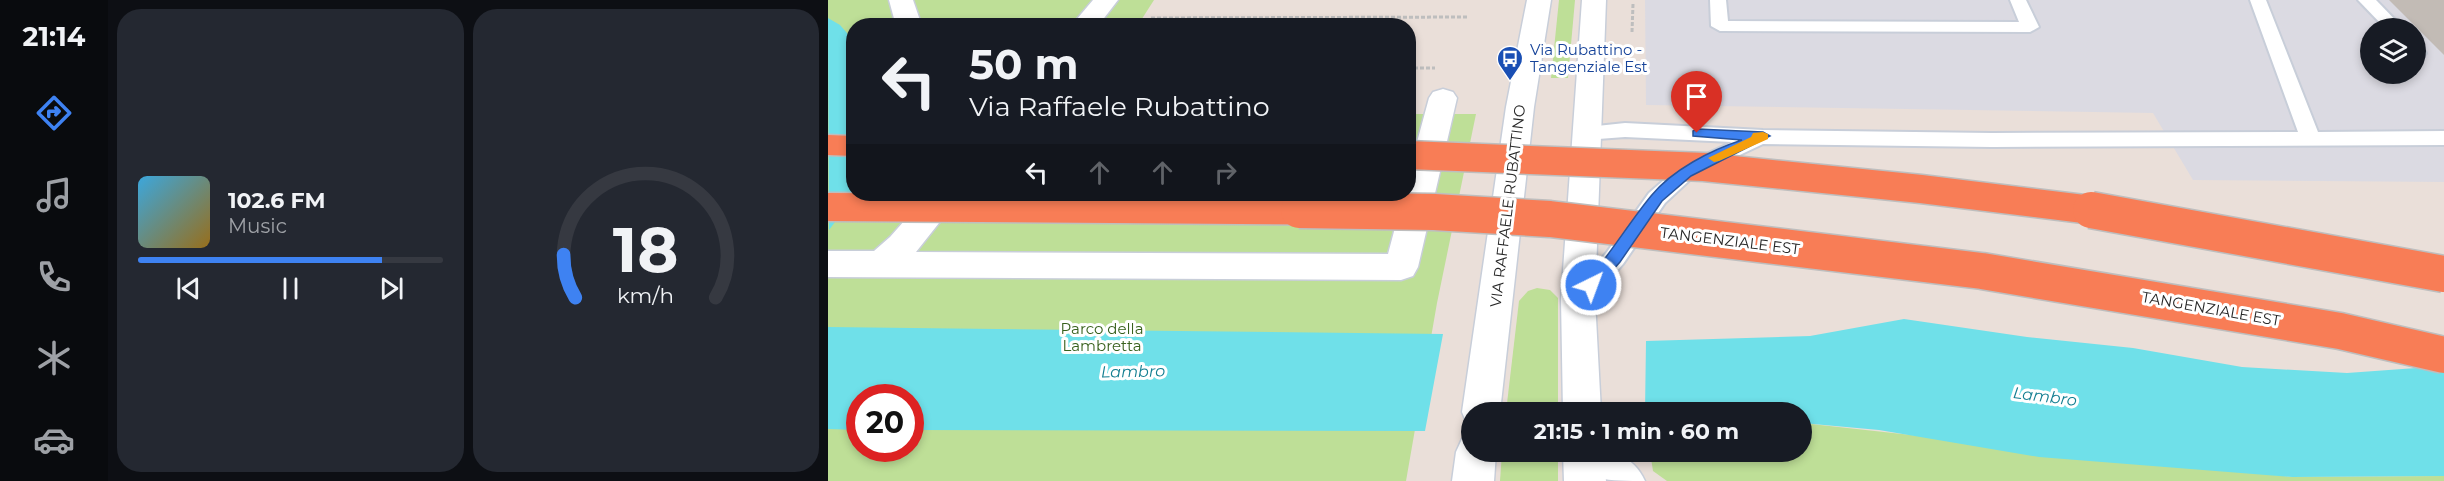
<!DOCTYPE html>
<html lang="en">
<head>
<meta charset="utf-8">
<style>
  body { margin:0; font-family:Montserrat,sans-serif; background:#242831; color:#f1f3f6; height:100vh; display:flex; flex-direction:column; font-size:22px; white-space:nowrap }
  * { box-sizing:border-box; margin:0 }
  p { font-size:20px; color:#9ea1a6 }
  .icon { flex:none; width:33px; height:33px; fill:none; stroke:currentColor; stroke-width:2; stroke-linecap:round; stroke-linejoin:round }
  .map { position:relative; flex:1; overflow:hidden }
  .panel { display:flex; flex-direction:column; gap:9px; padding:9px; background:#0d0f14; width:720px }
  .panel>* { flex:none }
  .guide { position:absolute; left:18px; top:18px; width:570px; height:183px; border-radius:24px; box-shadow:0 3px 9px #0003; background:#171b24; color:#f1f3f6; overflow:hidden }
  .tools { position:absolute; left:1532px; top:18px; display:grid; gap:12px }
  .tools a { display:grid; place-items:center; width:66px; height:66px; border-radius:50%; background:#171b24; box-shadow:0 3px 9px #0003; font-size:30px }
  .speed { position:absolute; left:18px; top:384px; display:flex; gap:12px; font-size:30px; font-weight:700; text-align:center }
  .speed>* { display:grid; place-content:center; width:78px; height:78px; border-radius:50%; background:#171b24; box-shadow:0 3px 9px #0003; line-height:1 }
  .speed .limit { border:9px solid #d22; background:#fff; color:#111 }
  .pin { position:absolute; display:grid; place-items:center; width:51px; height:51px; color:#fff; margin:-62px -26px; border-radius:50% 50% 50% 0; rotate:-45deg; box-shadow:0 0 6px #0007 }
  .pin .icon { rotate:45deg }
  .me { position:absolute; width:66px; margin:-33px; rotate:42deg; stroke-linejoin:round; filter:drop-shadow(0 0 4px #0008) }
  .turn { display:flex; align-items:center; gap:21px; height:126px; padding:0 24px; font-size:27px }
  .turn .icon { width:78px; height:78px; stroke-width:2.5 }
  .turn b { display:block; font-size:42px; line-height:51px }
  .lanes { display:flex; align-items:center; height:57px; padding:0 24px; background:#0003; justify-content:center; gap:30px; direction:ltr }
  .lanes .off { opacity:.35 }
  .panel .widget { flex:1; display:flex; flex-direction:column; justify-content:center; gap:9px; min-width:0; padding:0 21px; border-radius:24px; background:#242831 }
  .panel .dial { align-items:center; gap:0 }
  .dial svg { height:156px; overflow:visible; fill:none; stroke:#363941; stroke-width:7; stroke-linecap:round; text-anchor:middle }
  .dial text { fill:#f1f3f6; stroke:none }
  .song { display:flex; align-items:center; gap:18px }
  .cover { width:72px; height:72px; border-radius:9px; background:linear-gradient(135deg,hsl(200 70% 55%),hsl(40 70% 35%)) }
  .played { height:6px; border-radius:3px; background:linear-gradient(90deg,#3e82f2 80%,#363941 80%) }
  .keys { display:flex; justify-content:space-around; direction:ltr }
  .panel .tiles { flex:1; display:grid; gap:9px; grid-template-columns:repeat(2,1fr) }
  .trip { position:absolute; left:633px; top:402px; width:351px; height:60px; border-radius:30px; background:#171b24; box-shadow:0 3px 9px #0003; font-weight:700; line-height:60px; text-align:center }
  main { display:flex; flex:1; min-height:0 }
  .dock { display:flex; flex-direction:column; width:108px; justify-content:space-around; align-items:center; background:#090b0e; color:#9ea1a6 }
  .dock .icon { width:42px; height:42px }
  .dock .selected { color:#3e82f2 }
  .dock b { font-size:27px; color:#f1f3f6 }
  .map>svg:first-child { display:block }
</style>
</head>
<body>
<main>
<nav class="dock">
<b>21:14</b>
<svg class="icon selected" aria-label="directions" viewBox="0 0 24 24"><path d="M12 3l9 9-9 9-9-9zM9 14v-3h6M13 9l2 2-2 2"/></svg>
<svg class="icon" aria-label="music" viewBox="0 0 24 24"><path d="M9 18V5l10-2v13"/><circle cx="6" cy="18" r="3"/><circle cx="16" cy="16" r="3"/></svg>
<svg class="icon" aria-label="phone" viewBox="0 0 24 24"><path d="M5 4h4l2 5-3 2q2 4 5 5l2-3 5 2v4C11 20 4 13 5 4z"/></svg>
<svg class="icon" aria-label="climate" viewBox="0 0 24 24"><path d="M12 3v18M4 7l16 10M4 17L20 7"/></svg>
<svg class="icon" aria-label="car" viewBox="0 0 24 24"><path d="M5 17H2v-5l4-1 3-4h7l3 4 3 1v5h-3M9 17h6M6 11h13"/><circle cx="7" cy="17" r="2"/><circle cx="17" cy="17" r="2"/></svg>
</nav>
<section class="panel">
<div class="tiles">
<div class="widget">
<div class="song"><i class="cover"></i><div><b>102.6 FM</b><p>Music</p></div></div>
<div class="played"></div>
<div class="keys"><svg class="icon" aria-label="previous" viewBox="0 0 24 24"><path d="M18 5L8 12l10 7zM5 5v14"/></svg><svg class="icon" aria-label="pause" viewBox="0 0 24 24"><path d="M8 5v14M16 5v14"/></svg><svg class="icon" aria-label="next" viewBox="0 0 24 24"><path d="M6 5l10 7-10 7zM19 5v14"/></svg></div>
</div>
<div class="widget dial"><svg viewBox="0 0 100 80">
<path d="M14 69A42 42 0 1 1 86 69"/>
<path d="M14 69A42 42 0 0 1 8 47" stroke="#3e82f2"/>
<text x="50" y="56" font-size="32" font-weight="700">18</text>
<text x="50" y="72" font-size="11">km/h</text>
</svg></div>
</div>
</section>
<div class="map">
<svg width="1616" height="481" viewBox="0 0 1616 481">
  <rect width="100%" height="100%" fill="#eadfd9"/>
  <path fill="#dbdae2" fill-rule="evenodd" d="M817,0h799v182l-251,-2 -40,-67 -507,-8zM1542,28h45v46h-45z"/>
  <g fill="#bedf97" fill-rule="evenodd">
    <path d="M0,0h326l-16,25 -284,1v168h554l1,-80h67l-39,189 -31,178h-578zM32,398h50v50h-50z"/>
    <polygon points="731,0 747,0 740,78 723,78"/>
    <polygon points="709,288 722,290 730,298 730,412 678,412 691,301 700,291"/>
    <polygon points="974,423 1464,477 1616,476 1616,481 839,481 825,471 822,452 974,452"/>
    <polygon points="674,452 730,452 730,481 672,481"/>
  </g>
  <g fill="#6fe0e9">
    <polygon points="0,18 12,25 25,40 26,194 28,194 1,230"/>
    <polygon points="1076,319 1199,337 1305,348 1414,367 1519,373 1616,366 1616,476 1464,477 1211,457 1051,430 974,423 974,412 817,412 818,341 982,336"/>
    <polygon points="0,327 615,334 597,431 83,430 82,398 32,398 31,430 0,429"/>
  </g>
  <polygon fill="#c2bbb5" points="1561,0 1616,0 1616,55"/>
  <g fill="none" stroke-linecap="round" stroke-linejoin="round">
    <defs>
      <g id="service">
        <polygon points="882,0 898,0 900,21 1191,22 1182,0 1198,0 1211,27 1202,32 892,31 883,26"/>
        <polygon points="1422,0 1438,0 1490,132 1616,131 1616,145 1164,147 935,144 865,177 837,203 795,264 758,306 750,308 742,306 738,299 779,252 821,193 851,167 904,142 797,137 757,140 750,138 747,133 750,128 797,123 935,130 1164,133 1470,132"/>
        <polygon points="1530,0 1548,0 1575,28 1557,28"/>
        <polygon points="1587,46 1593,47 1598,53 1595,57 1587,58"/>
      </g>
      <g id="pedestrian">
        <polygon points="61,0 85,0 94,26 68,26"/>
        <polygon points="265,0 290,0 270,26 243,26"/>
        <polygon points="615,89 625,92 629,98 590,267 585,276 573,280 0,277 0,251 46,251 62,237 100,194 134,194 88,252 560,254 576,194 580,194 580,175 601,98 605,92"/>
      </g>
      <path id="minor" d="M736,452c33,0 65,-6 81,29 -33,0 -66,0 -82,-26z"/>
      <g id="tertiary">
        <polygon points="699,0 723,0 706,107 672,412 644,412 644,425 639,424 634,412 678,107"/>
        <polygon points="754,0 778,0 767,299 773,412 735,412 733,299"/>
        <polygon points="644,436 644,452 668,452 666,481 624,481 628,452 634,439"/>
        <polygon points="735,452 775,452 778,481 736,481"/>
      </g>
      <polygon id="motorway" points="0,135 26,136 26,156 0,155"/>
    </defs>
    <use href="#service" stroke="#c8ced9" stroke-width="4"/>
    <use href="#pedestrian" stroke="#c8ced9" stroke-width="3"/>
    <use href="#minor" stroke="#c8ced9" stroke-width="3"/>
    <use href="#tertiary" stroke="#c8ced9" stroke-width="3"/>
    <use href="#motorway" stroke="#bebebe" stroke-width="3"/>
    <g stroke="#bebebe" stroke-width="3" stroke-dasharray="4 2" stroke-linecap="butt">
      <polyline points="323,18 639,17"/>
      <polyline points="804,32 805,4"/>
      <polyline points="580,68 607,68"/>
    </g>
    <use href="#service" fill="#fff" fill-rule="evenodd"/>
    <use href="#pedestrian" fill="#fff" fill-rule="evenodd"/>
    <use href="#minor" fill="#fff" fill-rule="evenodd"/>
    <use href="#tertiary" fill="#fff" fill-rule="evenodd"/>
    <use href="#motorway" fill="#f87d56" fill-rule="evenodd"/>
    <defs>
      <g id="motorway-bridge-far1">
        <polyline points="580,155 876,167 1093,189 1272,211"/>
        <polyline points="0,207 562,211"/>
      </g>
      <g id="motorway-bridge">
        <polyline points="471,210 606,212 722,219 1154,271 1512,331 1616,355"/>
        <polyline points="1263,210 1616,274"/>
      </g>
    </defs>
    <use href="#motorway-bridge-far1" stroke="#bebebe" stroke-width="31" stroke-linecap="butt"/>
    <use href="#motorway-bridge" stroke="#bebebe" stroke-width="39" stroke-linecap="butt"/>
    <use href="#motorway-bridge-far1" stroke="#f87d56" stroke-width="28"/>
    <use href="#motorway-bridge" stroke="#f87d56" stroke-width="36"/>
  </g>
  <path fill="#3e82f2" stroke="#28549d" stroke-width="1.5" d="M869,129l66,3 7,4 -79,40 -29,25 -42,61 -24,27h-10v-7c24,-27 42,-58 65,-86 21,-26 60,-46 91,-56l-49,-4v-5z"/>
  <polygon fill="#f59e0b" points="935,132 940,134 940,139 891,161 886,162 880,158 923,137 925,133"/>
  <defs>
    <symbol id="bus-pin" viewBox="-11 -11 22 30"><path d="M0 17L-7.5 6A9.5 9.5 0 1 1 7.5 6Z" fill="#1a4fb4" stroke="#fff"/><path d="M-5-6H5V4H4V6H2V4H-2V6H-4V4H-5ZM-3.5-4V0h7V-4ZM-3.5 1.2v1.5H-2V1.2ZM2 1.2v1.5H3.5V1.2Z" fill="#fff"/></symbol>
  </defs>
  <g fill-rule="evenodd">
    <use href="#bus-pin" x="667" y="44" width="30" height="40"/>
  </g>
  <g text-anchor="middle" stroke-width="6" stroke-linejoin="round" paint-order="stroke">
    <g font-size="15" fill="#164399" stroke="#fff" text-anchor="start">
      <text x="702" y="55">Via Rubattino -<tspan x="702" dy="17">Tangenziale Est</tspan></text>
    </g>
    <g font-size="15" fill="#272727" stroke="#fff">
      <text transform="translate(680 206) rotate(-83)" y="5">VIA RAFFAELE RUBATTINO</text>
      <text transform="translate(902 241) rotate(7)" y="5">TANGENZIALE EST</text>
      <text transform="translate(1383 309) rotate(10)" y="5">TANGENZIALE EST</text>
    </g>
    <g font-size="15" fill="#37601c" stroke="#fff">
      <text x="274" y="334">Parco della<tspan x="274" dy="17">Lambretta</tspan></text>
    </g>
    <g font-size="16" font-style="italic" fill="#127e91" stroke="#fff">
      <text transform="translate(305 371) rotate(-1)" y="6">Lambro</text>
      <text transform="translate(1217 396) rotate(7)" y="6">Lambro</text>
    </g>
  </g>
</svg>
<div class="tools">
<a><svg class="icon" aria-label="layers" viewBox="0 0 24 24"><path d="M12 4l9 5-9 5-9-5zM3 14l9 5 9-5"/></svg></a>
</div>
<div class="speed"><div class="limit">20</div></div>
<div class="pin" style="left:869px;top:133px;background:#d93025"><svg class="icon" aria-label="arrive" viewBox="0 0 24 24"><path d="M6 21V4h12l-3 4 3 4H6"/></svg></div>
<svg class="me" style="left:763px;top:285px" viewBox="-20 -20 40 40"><circle r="17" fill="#3e82f2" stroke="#fff" stroke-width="3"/><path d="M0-11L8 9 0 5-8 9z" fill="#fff"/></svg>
<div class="trip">21:15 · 1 min · 60 m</div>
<div class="guide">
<div class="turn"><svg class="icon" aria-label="left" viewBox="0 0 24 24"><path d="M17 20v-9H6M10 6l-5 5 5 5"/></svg><div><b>50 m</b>Via Raffaele Rubattino</div></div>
<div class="lanes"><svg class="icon" aria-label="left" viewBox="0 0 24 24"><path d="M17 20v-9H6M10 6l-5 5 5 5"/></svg><svg class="icon off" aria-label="ahead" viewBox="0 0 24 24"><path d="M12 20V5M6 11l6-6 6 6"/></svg><svg class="icon off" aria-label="ahead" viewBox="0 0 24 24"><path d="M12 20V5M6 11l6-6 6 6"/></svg><svg class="icon off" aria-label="right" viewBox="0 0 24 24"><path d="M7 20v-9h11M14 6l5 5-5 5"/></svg></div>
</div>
</div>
</main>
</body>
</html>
